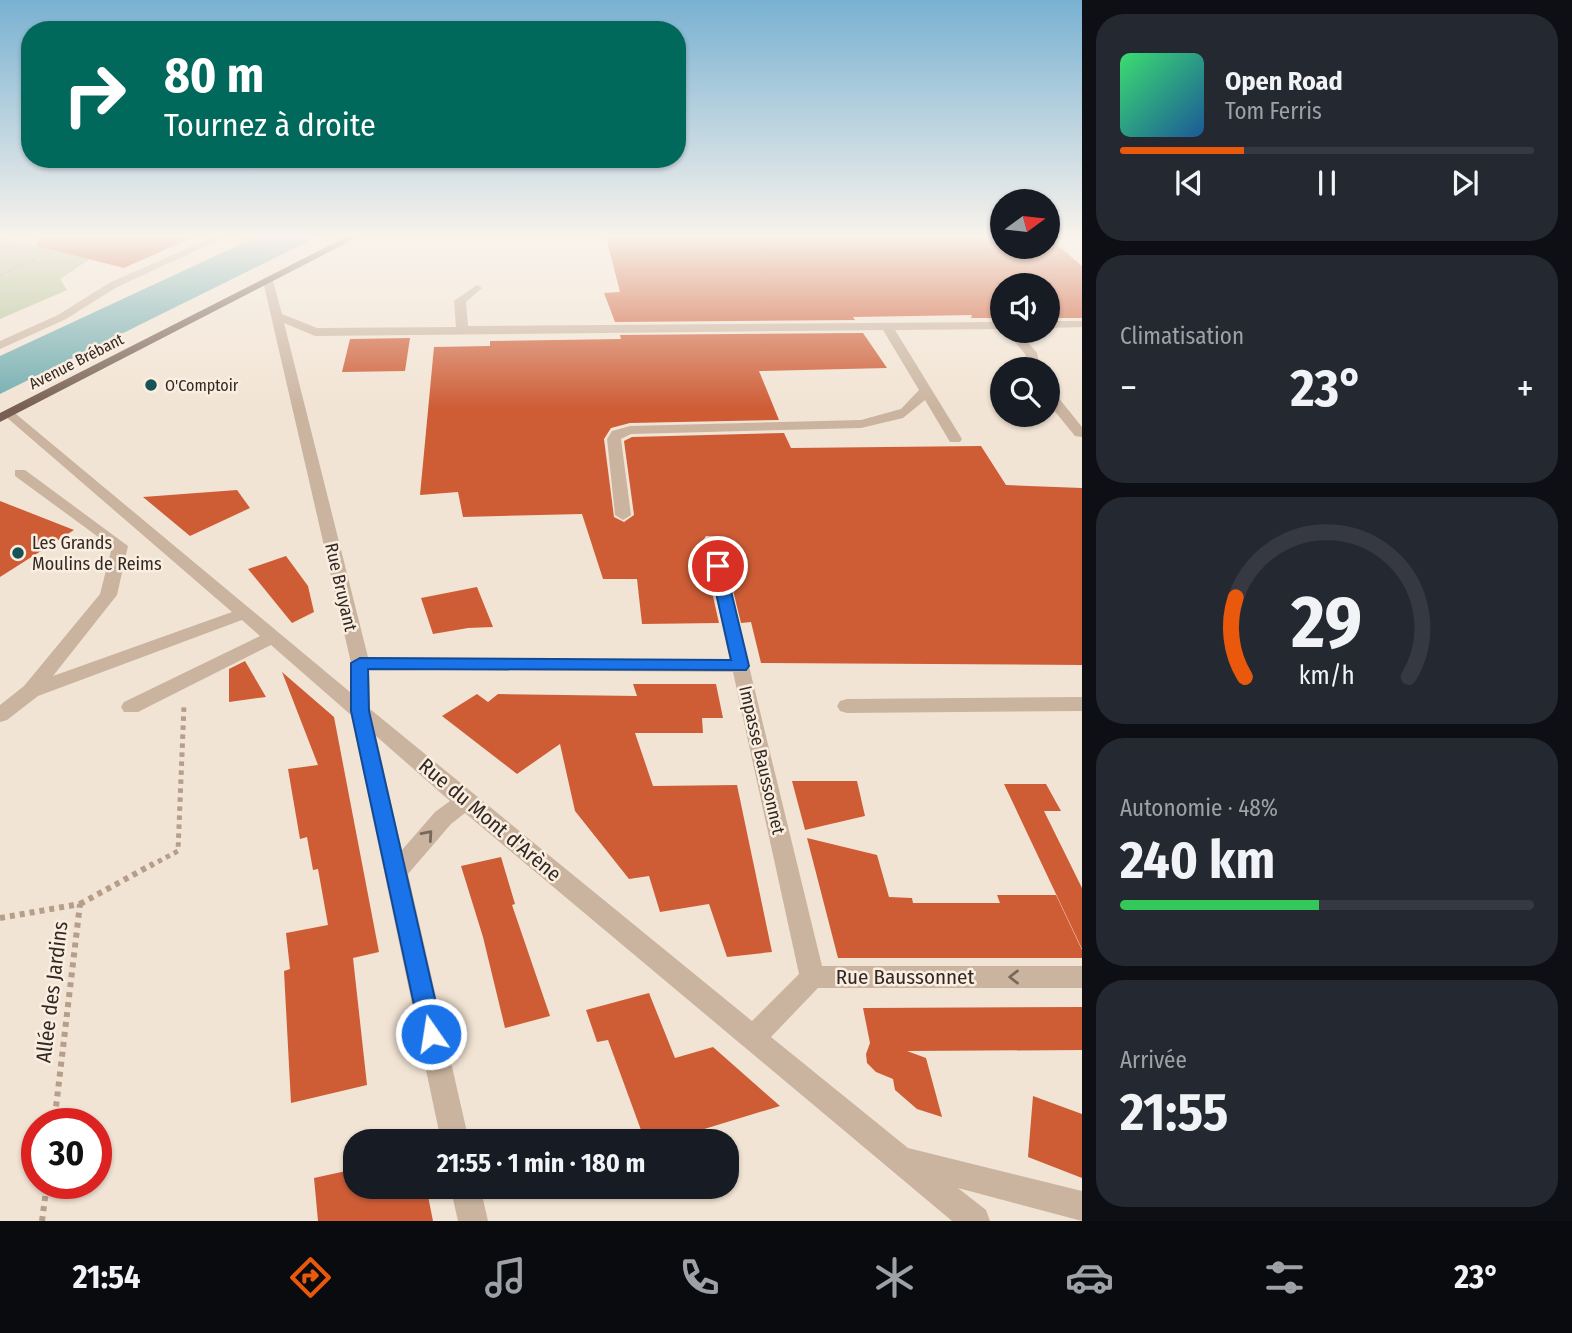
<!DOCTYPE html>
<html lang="fr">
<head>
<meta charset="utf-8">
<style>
  body { margin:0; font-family:"Fira Sans Condensed",sans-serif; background:#242831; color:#f1f3f6; height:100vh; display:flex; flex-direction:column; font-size:26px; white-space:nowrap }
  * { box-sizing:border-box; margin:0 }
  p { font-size:23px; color:#9ea1a6 }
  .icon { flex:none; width:38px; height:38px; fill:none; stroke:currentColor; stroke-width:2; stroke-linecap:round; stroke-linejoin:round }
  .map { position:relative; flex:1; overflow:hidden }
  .sheet { display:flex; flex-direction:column; gap:14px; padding:14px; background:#0d0f14; width:490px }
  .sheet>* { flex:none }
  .top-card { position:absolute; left:21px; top:21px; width:665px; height:147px; border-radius:28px; box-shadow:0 2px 5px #0004; background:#00695c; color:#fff; overflow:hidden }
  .needle { width:46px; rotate:75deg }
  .tools { position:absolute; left:990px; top:189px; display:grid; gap:14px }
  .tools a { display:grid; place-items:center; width:70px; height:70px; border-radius:50%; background:#171b24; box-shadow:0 2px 5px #0004; font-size:35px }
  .speed { position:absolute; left:21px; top:1108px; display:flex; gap:14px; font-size:35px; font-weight:700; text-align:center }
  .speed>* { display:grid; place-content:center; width:91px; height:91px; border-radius:50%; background:#171b24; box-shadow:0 2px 5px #0004; line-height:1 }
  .speed .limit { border:10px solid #d22; background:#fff; color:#111 }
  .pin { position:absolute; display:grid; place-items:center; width:60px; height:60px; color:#fff; margin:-30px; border:4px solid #fff; border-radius:50%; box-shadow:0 2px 7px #0007 }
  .me { position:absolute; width:77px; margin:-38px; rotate:347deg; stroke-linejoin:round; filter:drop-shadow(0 0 5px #0008) }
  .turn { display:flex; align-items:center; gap:24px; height:147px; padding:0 28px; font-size:32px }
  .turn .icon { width:91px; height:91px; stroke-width:2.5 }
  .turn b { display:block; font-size:49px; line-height:60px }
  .big { font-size:52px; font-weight:700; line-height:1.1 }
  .sheet .tile { flex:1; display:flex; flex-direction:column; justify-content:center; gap:10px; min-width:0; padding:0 24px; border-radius:28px; background:#242831 }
  .sheet .dial { align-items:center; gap:0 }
  .dial svg { height:182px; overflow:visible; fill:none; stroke:#363941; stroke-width:7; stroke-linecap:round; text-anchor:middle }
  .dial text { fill:#f1f3f6; stroke:none }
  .song { display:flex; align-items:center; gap:21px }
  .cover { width:84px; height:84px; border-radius:10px; background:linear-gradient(135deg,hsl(140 70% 55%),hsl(210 70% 35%)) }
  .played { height:7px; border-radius:4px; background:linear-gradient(90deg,#ea580c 30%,#363941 30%) }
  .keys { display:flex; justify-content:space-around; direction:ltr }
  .heat { display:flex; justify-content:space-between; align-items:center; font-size:38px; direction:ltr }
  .charge { height:10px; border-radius:5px; background:linear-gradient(90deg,#34c759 48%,#363941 0) }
  .trip { position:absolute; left:343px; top:1129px; width:396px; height:70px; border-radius:28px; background:#171b24; box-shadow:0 2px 5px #0004; font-weight:700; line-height:70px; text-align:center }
  .menu { display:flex; height:112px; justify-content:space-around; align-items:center; background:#090b0e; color:#9ea1a6 }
  .menu .icon { width:49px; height:49px }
  .menu .on { color:#ea580c }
  .menu b { font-size:32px; color:#f1f3f6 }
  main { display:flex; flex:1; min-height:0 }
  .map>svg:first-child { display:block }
</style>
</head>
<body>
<main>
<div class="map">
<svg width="1082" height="1221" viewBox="0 0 1082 1221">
  <rect width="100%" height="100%" fill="#f2e4d4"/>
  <polygon fill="#b1c194" points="0,237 90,259 60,279 67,290 0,319"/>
  <polygon fill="#72adb0" points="256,237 317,237 0,394 0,356"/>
  <g fill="#ce5d36">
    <polygon points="38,237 193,237 124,268 37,246"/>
    <polygon points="606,237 1003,237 1003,247 1048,247 1048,237 1082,266 1082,318 1048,318 1048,285 1003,285 1003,318 971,318 972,315 853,317 855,320 615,322 604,293 620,292"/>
    <polygon points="863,333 887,368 759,371 779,420 630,423 611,428 604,439 614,517 624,522 634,515 624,441 632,437 784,433 791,448 981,446 1006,485 1082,488 1082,665 761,663 751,622 741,623 720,537 706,536 701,543 719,623 642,624 637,579 603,579 582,514 463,517 458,492 420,495 434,347 490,346 490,341 621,339 620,335"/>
    <polygon points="410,338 405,371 342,372 350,339"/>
    <polygon points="237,490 250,508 190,536 143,497"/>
    <polygon points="0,501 74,530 0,577"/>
    <polygon points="286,556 308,586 314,612 292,623 248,569"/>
    <polygon points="477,587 493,627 468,628 433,634 421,598"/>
    <polygon points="245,661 266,697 229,702 229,669"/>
    <polygon points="282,672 334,717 379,952 353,958 367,1085 291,1103 284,971 290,969 286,933 328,925 318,869 313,870 307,837 300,839 288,769 318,765"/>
    <polygon points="633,684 716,684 723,718 702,718 703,733 635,733 653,786 737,785 772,952 727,957 709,904 660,912 649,876 629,879 575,811 560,744 517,774 442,716 477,694 488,702 498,694 637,696"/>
    <polygon points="792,781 857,781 865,816 805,830"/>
    <polygon points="1004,784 1046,784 1061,811 1044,811 1082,888 1082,949"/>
    <polygon points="807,838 877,855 889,897 912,898 913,903 1000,903 997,895 1056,895 1082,950 1082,958 838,958"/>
    <polygon points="501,857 515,904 512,905 550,1016 505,1028 483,937 461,866"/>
    <polygon points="649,993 675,1058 713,1047 780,1106 665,1141 645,1141 608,1040 597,1042 586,1010"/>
    <polygon points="1082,1007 1082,1050 907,1051 926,1058 942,1117 917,1109 895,1090 893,1079 876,1072 867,1063 866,1054 870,1043 863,1008"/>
    <polygon points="1033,1096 1082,1114 1082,1178 1028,1157"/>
    <polygon points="355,1169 355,1186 426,1186 433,1221 318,1221 314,1178"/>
  </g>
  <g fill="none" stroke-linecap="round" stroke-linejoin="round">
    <g stroke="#b69e8a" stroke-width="2.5" stroke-dasharray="2.5 2.5" stroke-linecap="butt">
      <polyline points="241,241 252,237"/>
      <polyline points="238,244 278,254"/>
      <polyline points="0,275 35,259"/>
    </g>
    <polyline stroke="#b69e8a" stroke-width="5" stroke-dasharray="4.5 4.5" stroke-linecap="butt" points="150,866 178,851 184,705"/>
    <g stroke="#b69e8a" stroke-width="6" stroke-dasharray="5 5" stroke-linecap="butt">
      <polyline points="80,904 153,864"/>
      <polyline points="0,918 80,904 54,1124"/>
      <polyline points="42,1221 47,1183"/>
    </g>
    <g fill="#cab4a0" fill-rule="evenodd">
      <polygon points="213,237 226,237 117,287 66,319 0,349 0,341 58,315 109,283"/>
      <path d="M268,278l5,3 9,33 35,14 139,-1 -2,-26 23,-16 5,3 -16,14 2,24 535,-4v7l-108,1 67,109 -2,3h-10l-25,-42 -22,18 -42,10 -230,6 -10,5 10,76 -8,5 -8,-5 -8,-76 5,-8 18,-5 231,-6 40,-11 18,-19 -36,-60 -568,6 -31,-13 84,334 362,3 -26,-118 2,-3h12l104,427h260v22h-264l-47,49 137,111 174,43v30l-124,-33 28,22 4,11h-38l-487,-408 -14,11 -43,50 61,267h-28l-90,-426 -80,-70 -133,67h-14l-3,-5 3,-5 136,-66 -18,-16 -204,76 -31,24 -7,2v-17l24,-19 76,-92 12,-47 -97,-71v-6h10l103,76 -11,49 -64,81 179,-64 -227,-196 -2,-3 7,-4 340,283 1,-29 -88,-382zM369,669l364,3 66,302 -47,47 -382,-312zM376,736l74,65 -15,11 -33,38z"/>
      <polygon points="1048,321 1082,321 1082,327 1048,328"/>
      <polygon points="1006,331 1018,331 1037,353 1040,369 1028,369 1025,354"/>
      <polygon points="1048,390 1053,391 1082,427 1082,437 1075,436 1048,403"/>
      <polygon points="1082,697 1082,711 847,713 840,711 837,706 840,701 847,699"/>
      <polygon points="450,1186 480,1186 488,1221 458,1221"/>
    </g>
    <polygon fill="#776053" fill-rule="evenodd" points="346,237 358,237 0,422 0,413"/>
  </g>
  <defs><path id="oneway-chevron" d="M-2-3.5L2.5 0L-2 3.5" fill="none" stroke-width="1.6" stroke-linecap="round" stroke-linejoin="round" transform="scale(1.75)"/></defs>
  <g stroke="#77685c">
    <use href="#oneway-chevron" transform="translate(428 835) rotate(-49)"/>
    <use href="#oneway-chevron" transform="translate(1014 977) rotate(180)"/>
  </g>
  <linearGradient id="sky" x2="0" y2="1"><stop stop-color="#79b1d2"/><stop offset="0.58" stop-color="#f9f3ec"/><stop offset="1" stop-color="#f9f3ec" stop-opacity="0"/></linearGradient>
  <rect width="1082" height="408" fill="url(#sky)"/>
  <polygon fill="#1a73e8" stroke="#114b97" stroke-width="2" points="718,562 725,566 749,666 746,670 368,669 369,711 443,1034 439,1042 431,1045 422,1042 351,711 351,663 360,658 731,660 710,566"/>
  <g fill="#175257" stroke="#faeee0" stroke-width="2.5">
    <circle cx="151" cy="385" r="7"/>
    <circle cx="18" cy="553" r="7"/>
  </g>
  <g text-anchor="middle" stroke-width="5" stroke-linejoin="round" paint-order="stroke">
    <g font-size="16" fill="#332924" stroke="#faeee0">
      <text transform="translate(76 361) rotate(-27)" y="6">Avenue Brébant</text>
    </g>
    <g font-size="16" fill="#332924" stroke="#faeee0" text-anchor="start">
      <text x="165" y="391">O'Comptoir</text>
    </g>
    <g font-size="18" fill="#332924" stroke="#faeee0" text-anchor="start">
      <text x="32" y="549">Les Grands<tspan x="32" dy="21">Moulins de Reims</tspan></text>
    </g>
    <g font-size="18" fill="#332924" stroke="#faeee0">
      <text transform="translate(341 587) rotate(77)" y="6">Rue Bruyant</text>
      <text transform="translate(762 760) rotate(77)" y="6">Impasse Baussonnet</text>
    </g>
    <g font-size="21" fill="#332924" stroke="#faeee0">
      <text transform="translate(490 820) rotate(40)" y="7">Rue du Mont d'Arène</text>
      <text x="905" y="984">Rue Baussonnet</text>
      <text transform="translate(52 992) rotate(-83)" y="7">Allée des Jardins</text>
    </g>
  </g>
</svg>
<div class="tools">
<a><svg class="needle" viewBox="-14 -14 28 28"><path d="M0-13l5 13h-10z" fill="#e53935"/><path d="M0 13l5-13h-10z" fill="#9ea1a6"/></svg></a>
<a><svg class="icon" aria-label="sound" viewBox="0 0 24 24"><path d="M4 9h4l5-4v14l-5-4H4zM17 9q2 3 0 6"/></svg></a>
<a><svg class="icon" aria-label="search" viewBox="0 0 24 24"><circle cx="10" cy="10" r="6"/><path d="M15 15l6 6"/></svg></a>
</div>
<div class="speed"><div class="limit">30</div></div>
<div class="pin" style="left:718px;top:566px;background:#d93025"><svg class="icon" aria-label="arrive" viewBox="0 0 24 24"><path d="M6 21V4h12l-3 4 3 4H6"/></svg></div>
<svg class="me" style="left:431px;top:1034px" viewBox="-20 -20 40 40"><circle r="17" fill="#1a73e8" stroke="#fff" stroke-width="3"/><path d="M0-11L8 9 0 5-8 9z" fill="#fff"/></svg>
<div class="trip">21:55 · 1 min · 180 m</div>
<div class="top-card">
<div class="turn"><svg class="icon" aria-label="right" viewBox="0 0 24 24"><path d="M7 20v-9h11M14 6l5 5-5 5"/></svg><div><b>80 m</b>Tournez à droite</div></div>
</div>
</div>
<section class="sheet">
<div class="tile">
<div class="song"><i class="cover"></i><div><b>Open Road</b><p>Tom Ferris</p></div></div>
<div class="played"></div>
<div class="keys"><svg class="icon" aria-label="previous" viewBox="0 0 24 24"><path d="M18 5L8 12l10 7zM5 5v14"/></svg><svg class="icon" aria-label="pause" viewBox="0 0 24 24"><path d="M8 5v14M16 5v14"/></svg><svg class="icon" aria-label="next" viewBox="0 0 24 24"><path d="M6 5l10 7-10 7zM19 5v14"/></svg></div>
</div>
<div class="tile"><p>Climatisation</p>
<div class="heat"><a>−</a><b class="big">23°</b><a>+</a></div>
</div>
<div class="tile dial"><svg viewBox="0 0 100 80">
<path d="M14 69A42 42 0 1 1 86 69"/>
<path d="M14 69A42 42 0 0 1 10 34" stroke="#ea580c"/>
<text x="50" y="56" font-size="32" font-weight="700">29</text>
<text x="50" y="72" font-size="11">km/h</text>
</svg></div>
<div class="tile"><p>Autonomie · 48%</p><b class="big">240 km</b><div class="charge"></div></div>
<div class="tile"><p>Arrivée</p><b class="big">21:55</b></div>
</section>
</main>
<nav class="menu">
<b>21:54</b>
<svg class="icon on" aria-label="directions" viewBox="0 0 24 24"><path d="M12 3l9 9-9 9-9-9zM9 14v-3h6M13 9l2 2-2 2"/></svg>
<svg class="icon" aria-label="music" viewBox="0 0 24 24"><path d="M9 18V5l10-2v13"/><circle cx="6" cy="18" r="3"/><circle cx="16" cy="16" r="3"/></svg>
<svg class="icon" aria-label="phone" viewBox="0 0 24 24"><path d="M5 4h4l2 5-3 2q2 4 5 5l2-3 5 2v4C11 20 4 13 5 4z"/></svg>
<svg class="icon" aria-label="climate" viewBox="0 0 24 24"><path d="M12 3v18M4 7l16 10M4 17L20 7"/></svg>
<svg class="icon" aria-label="car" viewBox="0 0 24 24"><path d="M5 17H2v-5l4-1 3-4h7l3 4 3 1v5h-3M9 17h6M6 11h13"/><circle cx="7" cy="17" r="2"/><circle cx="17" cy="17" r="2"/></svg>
<svg class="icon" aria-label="filters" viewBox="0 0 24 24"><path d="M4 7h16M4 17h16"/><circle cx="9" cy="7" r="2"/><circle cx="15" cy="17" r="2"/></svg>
<b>23°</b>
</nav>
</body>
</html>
